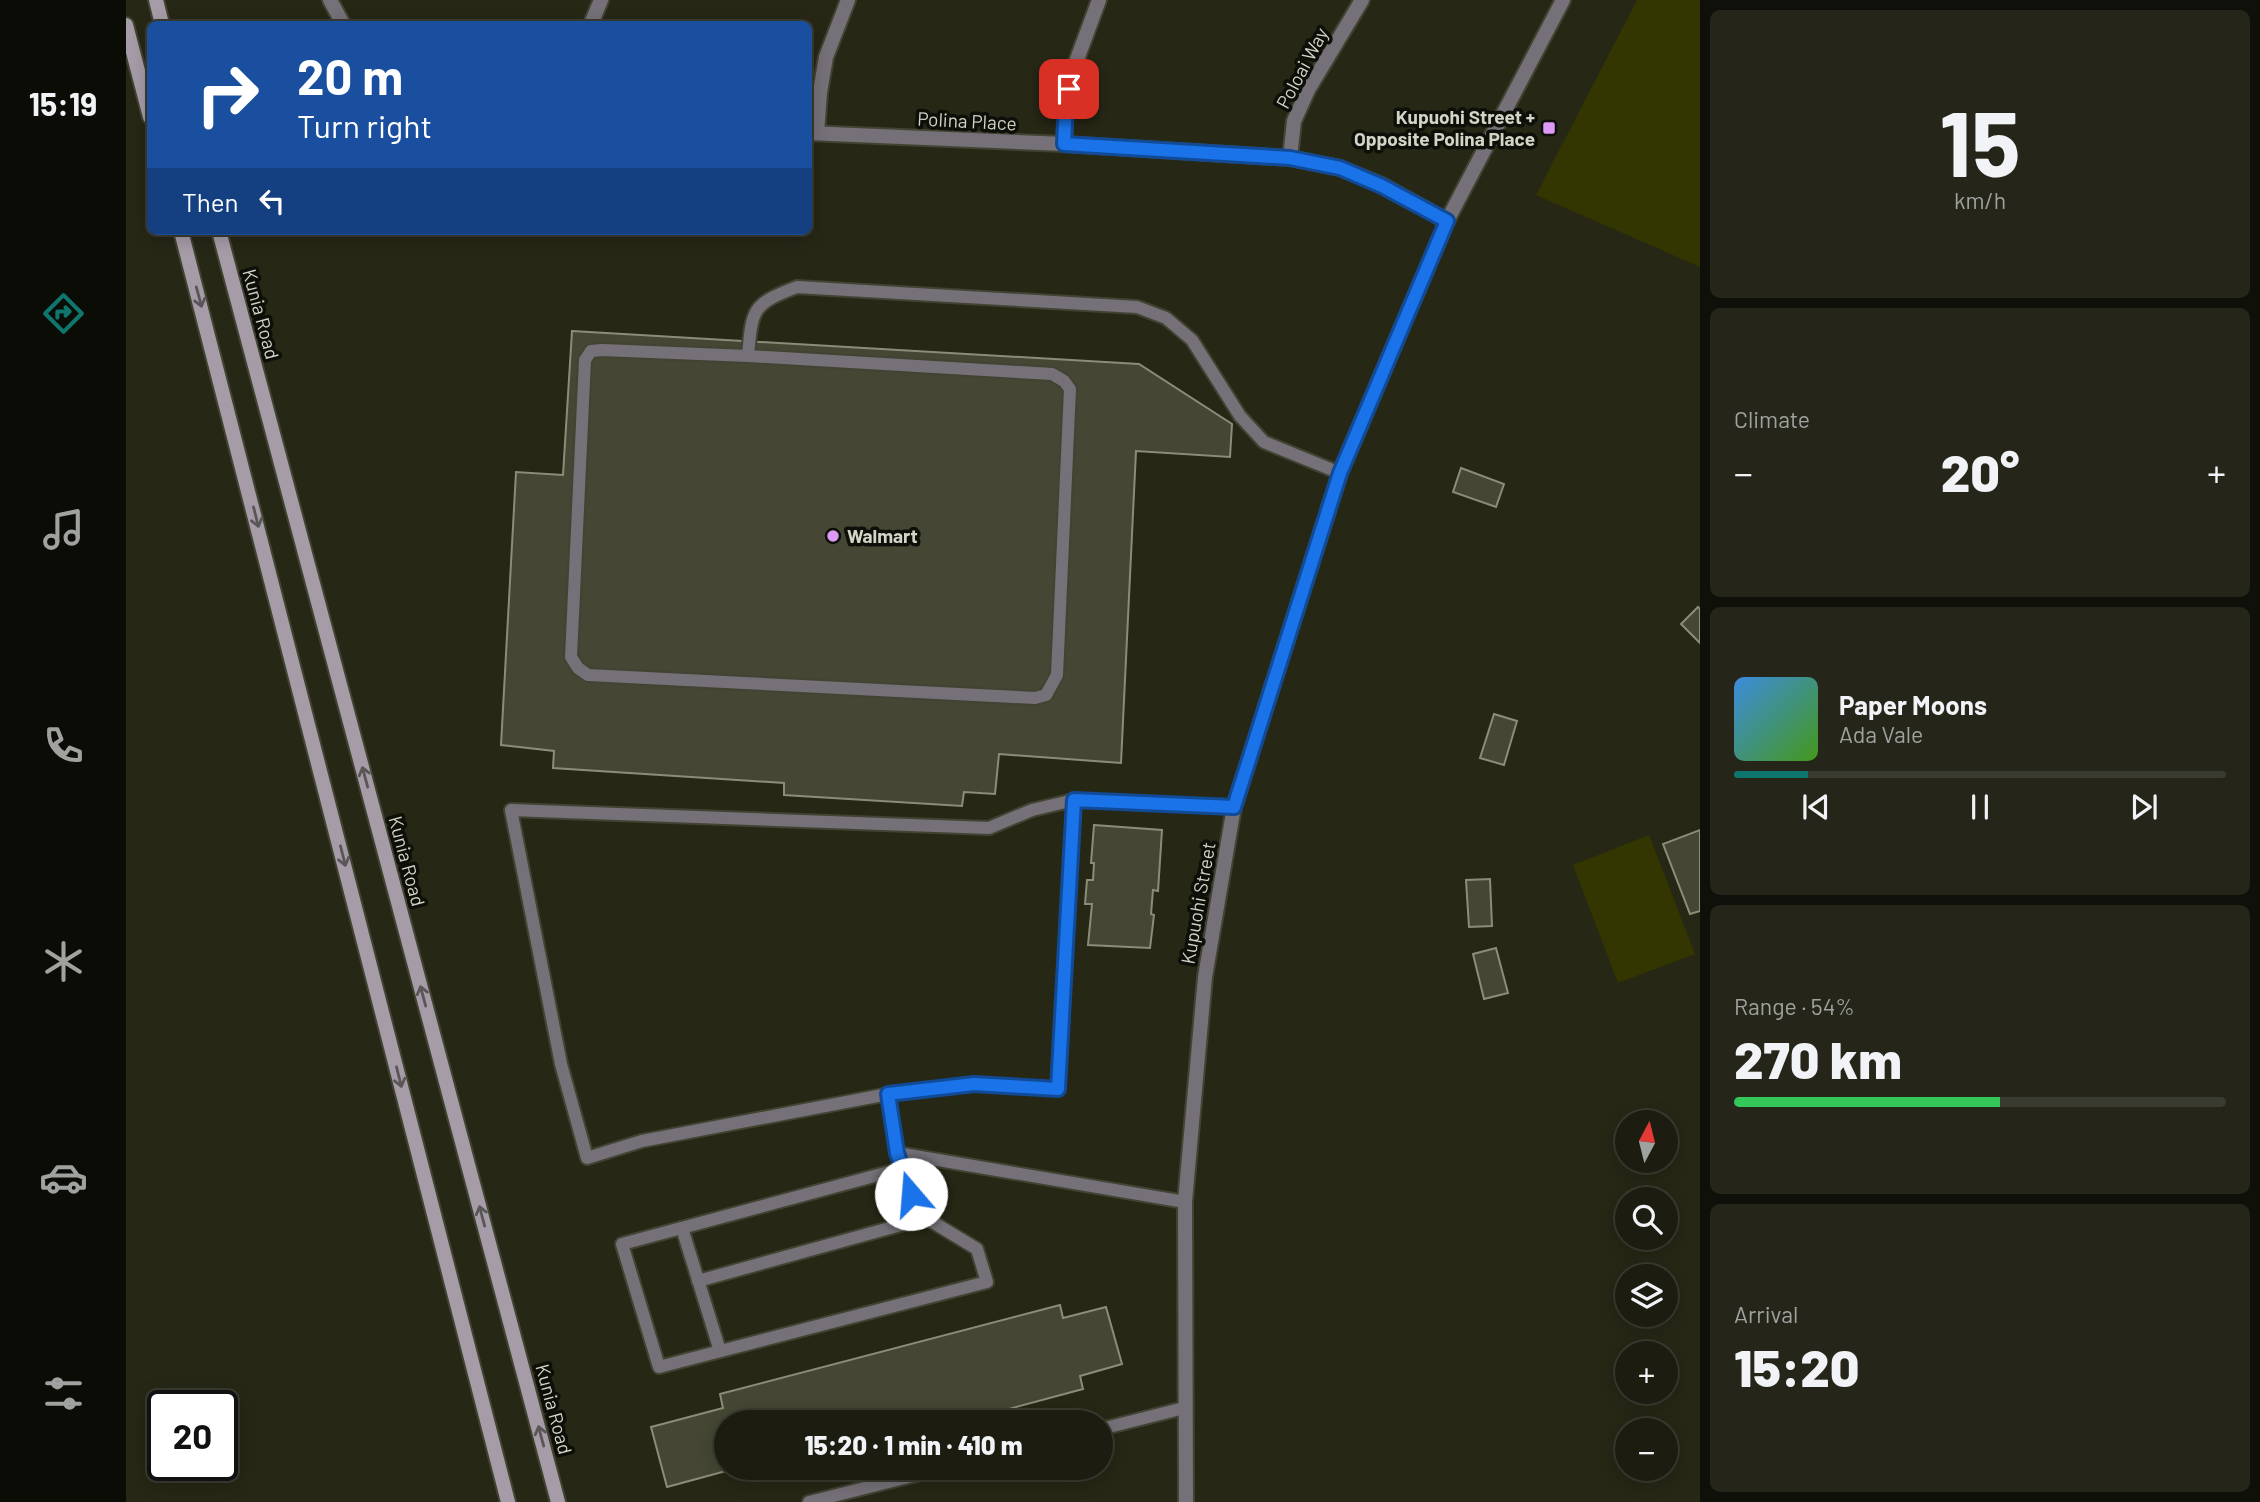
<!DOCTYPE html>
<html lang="en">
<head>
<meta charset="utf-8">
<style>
  body { margin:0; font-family:Barlow,sans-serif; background:#252619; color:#f1f3f6; height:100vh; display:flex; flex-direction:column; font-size:26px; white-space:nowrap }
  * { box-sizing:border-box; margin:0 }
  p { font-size:23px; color:#a0a29f }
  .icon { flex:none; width:38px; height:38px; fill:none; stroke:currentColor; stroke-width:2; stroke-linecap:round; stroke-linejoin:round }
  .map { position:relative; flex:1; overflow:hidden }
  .details { display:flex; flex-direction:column; gap:10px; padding:10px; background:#0f1009; width:560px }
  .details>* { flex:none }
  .top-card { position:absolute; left:21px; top:21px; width:665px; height:214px; border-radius:10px; box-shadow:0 4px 18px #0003,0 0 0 2px #3a3b30; background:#1a4fa0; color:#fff; overflow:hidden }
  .needle { width:46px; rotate:7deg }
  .controls { position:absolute; left:1489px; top:1110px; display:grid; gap:14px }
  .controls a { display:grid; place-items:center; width:63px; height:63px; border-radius:50%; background:#1c1d10; box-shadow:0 4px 18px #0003,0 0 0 2px #3a3b30; font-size:35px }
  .speed { position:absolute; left:21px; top:1390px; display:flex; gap:14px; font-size:35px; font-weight:700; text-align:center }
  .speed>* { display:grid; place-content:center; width:91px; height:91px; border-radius:50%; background:#1c1d10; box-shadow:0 4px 18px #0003,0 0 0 2px #3a3b30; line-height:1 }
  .speed .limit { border:4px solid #111; border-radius:10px; background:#fff; color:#111 }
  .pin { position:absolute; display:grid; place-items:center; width:60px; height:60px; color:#fff; margin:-30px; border-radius:14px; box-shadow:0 4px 10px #0006 }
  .me { position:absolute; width:77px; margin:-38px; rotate:342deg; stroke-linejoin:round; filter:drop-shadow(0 0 5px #0008) }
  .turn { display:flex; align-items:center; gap:24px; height:147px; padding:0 35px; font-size:32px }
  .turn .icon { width:91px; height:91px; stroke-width:2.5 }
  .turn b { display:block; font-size:49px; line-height:60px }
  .then { display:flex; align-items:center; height:66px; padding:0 35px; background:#0003; gap:14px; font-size:26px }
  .big { font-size:52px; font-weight:800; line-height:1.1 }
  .details .widget { flex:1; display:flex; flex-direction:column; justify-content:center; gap:10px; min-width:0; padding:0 24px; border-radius:10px; background:#252619 }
  .details .dial { align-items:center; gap:0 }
  .dial b { font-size:91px; line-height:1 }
  .song { display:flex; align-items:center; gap:21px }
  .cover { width:84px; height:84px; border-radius:10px; background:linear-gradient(135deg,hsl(210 70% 55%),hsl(100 70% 35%)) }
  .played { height:7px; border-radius:4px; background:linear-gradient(90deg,#0f766e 15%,#3a3b30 15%) }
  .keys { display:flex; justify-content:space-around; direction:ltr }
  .heat { display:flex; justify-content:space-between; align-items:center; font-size:38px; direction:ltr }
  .charge { height:10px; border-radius:5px; background:linear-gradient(90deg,#34c759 54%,#3a3b30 0) }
  .trip { position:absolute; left:588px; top:1410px; width:399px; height:70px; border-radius:35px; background:#1c1d10; box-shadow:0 4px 18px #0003,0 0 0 2px #3a3b30; font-weight:800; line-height:70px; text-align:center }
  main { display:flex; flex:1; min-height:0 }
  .tabs { display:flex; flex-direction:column; width:126px; justify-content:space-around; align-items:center; background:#0b0c06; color:#a0a29f }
  .tabs .icon { width:49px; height:49px }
  .tabs .current { color:#0f766e }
  .tabs b { font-size:32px; color:#f1f3f6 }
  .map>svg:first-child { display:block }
</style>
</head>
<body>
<main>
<nav class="tabs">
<b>15:19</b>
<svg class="icon current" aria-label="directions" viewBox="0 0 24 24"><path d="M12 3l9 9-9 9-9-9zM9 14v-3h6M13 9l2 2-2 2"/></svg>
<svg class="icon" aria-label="music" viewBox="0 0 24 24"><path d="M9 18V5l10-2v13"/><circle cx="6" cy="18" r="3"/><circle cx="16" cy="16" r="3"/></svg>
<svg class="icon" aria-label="phone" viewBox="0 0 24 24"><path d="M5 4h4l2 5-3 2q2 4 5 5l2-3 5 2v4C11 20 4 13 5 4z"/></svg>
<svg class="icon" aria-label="climate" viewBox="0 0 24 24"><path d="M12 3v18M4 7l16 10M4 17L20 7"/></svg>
<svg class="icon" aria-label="car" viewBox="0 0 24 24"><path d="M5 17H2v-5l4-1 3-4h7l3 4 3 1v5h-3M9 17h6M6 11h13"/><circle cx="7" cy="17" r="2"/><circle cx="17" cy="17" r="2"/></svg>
<svg class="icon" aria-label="filters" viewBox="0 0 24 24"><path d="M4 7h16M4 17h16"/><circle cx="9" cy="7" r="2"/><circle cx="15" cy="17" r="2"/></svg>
</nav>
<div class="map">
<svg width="1574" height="1502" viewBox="0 0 1574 1502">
  <rect width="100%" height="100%" fill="#262715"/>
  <g fill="#343601">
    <polygon points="1511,0 1574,0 1574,267 1410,195"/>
    <polygon points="1523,835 1569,954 1492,983 1447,865"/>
  </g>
  <g fill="#454734" stroke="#8b8d79" stroke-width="2">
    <polygon points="446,331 1013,364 1106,424 1104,457 1010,451 995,763 873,754 869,794 838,792 836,806 658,795 658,783 427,768 428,751 375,745 390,472 437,475"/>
    <polygon points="1335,468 1378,484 1370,507 1327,492"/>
    <polygon points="1572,607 1574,609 1574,643 1555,624"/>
    <polygon points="1368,714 1391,721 1378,765 1354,758"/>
    <polygon points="968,825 1036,830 1032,891 1027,890 1025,914 1028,915 1024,948 962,945 966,904 959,904 961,880 967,880 968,863 965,863"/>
    <polygon points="1574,830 1574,911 1564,914 1537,844"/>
    <polygon points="1364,879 1366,926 1343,927 1340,880"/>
    <polygon points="1370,948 1382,993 1358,999 1347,954"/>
    <polygon points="934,1305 937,1318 980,1307 996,1364 954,1376 957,1389 831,1423 600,1423 600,1468 611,1468 541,1487 525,1427 597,1408 594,1394"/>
    <polygon points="620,1468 658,1468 623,1478"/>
  </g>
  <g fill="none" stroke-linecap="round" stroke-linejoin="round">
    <defs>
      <g id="service">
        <path d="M622,356l304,18 12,7 6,8 -13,286 -11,20 -11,3 -447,-23 -10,-7 -7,-11 14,-297 6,-9 11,-1 146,6c4,-47 4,-52 49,-69l340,20 29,11 26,22 48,76 24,26 76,31"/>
        <polyline points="948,800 932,1089 848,1084 762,1094 516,1141 461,1158 435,1064 385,810 863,828 906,810 948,800 1108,807"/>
        <polyline points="762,1094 771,1153"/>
        <polyline points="778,1168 793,1220"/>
        <polyline points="556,1228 594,1351"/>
        <polyline points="572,1281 800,1218 851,1249 861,1282 533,1367 496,1244 778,1168 771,1153 1059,1202"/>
        <polyline points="975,1429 1058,1408"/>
        <polyline points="683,1502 818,1468"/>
      </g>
      <g id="minor">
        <polyline points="204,0 217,24"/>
        <polyline points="465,24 475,0"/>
        <polyline points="682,133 938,144 1164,158 1214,168 1256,185 1321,221"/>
        <polyline points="691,133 694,92 700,57 722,0"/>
        <polyline points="938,144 940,104 946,73 973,0"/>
        <polyline points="1164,158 1168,121 1182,90 1236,0"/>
      </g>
      <polyline id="tertiary" points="1060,1502 1059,1202 1079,977 1108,807 1214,473 1321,221 1437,0"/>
      <g id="secondary">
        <polyline points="30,0 36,24"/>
        <polyline points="0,25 24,117"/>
        <polyline points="55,231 382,1502"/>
        <polyline points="93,231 432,1502"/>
      </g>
    </defs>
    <use href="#service" stroke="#424332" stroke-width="16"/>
    <use href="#minor" stroke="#424332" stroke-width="18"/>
    <use href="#tertiary" stroke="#424332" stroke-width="18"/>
    <use href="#secondary" stroke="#424332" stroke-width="18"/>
    <use href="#service" stroke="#767178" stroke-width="12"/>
    <use href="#minor" stroke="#767178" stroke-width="14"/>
    <use href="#tertiary" stroke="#767178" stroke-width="14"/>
    <use href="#secondary" stroke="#a59ca8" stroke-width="14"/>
  </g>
  <defs><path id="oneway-shaft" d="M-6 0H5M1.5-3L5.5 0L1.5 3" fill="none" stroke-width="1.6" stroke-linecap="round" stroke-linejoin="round" transform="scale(1.75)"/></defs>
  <g stroke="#5a5658">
    <use href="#oneway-shaft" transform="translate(73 297) rotate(75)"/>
    <use href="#oneway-shaft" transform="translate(130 517) rotate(76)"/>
    <use href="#oneway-shaft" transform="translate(239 777) rotate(-105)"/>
    <use href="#oneway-shaft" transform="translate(217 856) rotate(76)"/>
    <use href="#oneway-shaft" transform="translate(297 996) rotate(-105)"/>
    <use href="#oneway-shaft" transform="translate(273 1077) rotate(76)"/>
    <use href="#oneway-shaft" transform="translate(356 1216) rotate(-105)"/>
    <use href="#oneway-shaft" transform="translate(415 1436) rotate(-105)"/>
  </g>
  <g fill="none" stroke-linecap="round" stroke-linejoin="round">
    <defs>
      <polyline id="route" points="785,1194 771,1153 762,1094 848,1084 932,1089 948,800 1108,807 1214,473 1321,221 1256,186 1214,168 1164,158 938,144 940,104 943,89"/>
    </defs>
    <use href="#route" stroke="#114b97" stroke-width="18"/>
    <use href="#route" stroke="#1a73e8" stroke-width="12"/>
  </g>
  <g fill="#dc99f5" stroke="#0e0f08" stroke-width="2.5">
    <rect x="1416" y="121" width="14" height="14" rx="3.5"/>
    <circle cx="707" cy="536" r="7"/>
  </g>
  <g text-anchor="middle" stroke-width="7" stroke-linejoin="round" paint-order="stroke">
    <g font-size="19" fill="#d2d4c8" stroke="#0e0f08">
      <text transform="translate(1176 68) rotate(-62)" y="7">Poloai Way</text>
      <text transform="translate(841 121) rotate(3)" y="7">Polina Place</text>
      <text transform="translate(135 314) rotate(75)" y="7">Kunia Road</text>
      <text transform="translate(281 861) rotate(75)" y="7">Kunia Road</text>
      <text transform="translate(1072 903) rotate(-80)" y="7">Kupuohi Street</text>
      <text transform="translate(428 1409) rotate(75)" y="7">Kunia Road</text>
    </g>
    <g font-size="19" font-weight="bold" fill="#d2d4c8" stroke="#0e0f08" text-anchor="end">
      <text x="1409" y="124">Kupuohi Street +<tspan x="1409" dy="22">Opposite Polina Place</tspan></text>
      <text x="721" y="543" text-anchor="start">Walmart</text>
    </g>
  </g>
</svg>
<div class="controls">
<a><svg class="needle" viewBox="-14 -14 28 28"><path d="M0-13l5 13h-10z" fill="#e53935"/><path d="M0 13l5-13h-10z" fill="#a0a29f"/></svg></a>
<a><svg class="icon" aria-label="search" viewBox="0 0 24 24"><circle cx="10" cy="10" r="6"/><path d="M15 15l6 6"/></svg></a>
<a><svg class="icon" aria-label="layers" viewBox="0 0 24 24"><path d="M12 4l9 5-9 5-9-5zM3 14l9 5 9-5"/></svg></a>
<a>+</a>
<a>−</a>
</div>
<div class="speed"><div class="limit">20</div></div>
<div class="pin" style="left:943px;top:89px;background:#d93025"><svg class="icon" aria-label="arrive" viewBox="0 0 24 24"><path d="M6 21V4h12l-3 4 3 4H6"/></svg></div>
<svg class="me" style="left:785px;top:1194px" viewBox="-20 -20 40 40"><circle r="19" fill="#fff"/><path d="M0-13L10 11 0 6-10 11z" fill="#1a73e8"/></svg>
<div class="trip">15:20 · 1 min · 410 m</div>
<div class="top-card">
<div class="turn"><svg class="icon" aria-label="right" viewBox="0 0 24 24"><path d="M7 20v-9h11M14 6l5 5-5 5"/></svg><div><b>20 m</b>Turn right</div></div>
<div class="then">Then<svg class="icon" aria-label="left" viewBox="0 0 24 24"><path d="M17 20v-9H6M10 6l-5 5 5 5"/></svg></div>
</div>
</div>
<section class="details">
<div class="widget dial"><b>15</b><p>km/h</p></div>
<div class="widget"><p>Climate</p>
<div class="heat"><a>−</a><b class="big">20°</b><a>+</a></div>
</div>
<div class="widget">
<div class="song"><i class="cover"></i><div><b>Paper Moons</b><p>Ada Vale</p></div></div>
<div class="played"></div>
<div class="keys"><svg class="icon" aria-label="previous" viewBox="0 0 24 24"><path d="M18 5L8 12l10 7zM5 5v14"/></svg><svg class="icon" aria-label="pause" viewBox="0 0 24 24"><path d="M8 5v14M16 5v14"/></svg><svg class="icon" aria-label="next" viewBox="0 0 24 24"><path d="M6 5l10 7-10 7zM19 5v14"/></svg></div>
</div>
<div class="widget"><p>Range · 54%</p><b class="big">270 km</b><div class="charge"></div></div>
<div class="widget"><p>Arrival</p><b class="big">15:20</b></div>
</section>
</main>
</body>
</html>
